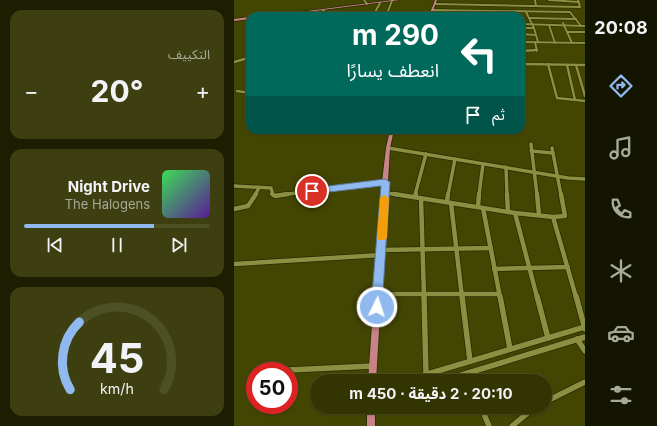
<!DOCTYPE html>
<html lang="ar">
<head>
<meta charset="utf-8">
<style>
  body { margin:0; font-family:Inter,"Noto Sans Arabic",sans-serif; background:#3d3f11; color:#f1f3f6; direction:rtl; height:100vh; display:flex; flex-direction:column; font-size:15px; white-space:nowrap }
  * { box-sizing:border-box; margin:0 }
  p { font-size:13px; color:#a8aa99 }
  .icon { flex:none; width:22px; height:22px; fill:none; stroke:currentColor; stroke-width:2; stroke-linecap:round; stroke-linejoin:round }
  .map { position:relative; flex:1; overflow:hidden; direction:ltr }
  .drawer { display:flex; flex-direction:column; gap:10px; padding:10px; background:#1c1d01; width:234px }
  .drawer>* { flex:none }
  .guide { position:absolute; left:12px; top:12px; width:279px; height:122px; border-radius:12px; box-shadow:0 1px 3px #0004,0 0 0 1px #4d4f24; direction:rtl; background:#00695c; color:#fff; overflow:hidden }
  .speed { position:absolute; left:12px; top:362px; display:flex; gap:8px; font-size:20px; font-weight:700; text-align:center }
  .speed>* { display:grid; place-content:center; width:52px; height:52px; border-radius:50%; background:#323402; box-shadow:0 1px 3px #0004,0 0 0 1px #4d4f24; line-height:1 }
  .speed .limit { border:6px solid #d22; background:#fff; color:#111 }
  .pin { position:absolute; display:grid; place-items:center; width:34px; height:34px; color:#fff; margin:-17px; border:2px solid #fff; border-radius:50%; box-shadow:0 1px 4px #0007 }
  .me { position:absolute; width:44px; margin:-22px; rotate:4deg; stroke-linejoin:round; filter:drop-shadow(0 0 3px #0008) }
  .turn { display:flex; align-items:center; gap:14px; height:84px; padding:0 20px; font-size:18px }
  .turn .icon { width:52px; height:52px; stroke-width:2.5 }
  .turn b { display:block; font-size:28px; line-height:34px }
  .then { display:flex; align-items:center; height:38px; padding:0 20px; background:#0003; gap:8px; font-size:15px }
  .big { font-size:30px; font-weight:700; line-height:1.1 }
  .drawer .card { flex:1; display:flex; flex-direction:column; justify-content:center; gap:6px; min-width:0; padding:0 14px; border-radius:12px; background:#3d3f11 }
  .drawer .dial { align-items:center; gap:0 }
  .dial svg { height:104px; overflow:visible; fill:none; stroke:#4d4f24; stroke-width:7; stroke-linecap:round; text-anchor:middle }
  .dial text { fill:#f1f3f6; stroke:none }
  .song { display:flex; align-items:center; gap:12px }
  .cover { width:48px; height:48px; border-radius:6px; background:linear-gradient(135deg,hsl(130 70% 55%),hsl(270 70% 35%)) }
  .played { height:4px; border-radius:2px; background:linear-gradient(90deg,#90b9f0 70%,#4d4f24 70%) }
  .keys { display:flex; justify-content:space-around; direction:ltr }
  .heat { display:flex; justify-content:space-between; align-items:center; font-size:22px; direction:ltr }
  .trip { position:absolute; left:76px; top:374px; width:242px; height:40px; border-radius:20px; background:#323402; box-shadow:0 1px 3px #0004,0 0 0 1px #4d4f24; font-weight:700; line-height:40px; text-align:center; direction:rtl }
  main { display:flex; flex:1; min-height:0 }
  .tab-bar { display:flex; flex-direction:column; width:72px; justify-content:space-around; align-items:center; background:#141501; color:#a8aa99 }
  .tab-bar .icon { width:28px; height:28px }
  .tab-bar .selected { color:#90b9f0 }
  .tab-bar b { font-size:18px; color:#f1f3f6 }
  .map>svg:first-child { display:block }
</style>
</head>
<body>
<main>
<nav class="tab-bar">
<b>20:08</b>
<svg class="icon selected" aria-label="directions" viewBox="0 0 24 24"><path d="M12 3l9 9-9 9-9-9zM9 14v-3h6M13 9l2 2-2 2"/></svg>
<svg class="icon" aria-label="music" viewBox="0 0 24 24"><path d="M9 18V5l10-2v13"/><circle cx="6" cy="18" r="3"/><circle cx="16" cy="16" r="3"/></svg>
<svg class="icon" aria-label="phone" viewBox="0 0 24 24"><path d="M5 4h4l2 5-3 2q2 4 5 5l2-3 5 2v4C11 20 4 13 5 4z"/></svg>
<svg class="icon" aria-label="climate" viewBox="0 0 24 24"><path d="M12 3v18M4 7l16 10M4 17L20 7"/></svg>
<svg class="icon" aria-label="car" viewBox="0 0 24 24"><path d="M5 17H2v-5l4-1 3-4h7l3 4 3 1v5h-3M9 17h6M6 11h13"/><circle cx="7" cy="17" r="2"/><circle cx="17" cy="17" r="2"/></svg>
<svg class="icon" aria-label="filters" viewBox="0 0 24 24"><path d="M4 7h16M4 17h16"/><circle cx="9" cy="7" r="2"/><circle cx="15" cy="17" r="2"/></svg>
</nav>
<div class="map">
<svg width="351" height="426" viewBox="0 0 351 426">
  <rect width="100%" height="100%" fill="#434503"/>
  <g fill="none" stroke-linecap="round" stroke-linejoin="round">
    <defs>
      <g id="minor-far4">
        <polyline points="130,0 133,4"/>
        <polyline points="301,0 302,6"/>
        <polyline points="315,0 345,2"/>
        <polyline points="201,4 346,7 344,0"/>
        <polyline points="89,10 96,16"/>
        <polyline points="198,10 336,12 347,26"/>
        <polyline points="207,10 207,16"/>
        <polyline points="292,12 300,28 304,42"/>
        <polyline points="140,14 153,15"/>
        <polyline points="67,16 66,15 91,12"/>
        <polyline points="139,16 146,3"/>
        <polyline points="152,16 158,1"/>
        <polyline points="295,18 342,19"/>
        <polyline points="329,23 338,43"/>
        <polyline points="287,24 351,26"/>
        <polyline points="315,25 321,43"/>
        <polyline points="287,28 300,28"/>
        <polyline points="333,32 351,32"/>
        <polyline points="287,34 302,35"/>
        <polyline points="287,42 351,43"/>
        <polyline points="301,42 303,51"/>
        <polyline points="16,51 16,49"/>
      </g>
      <g id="minor-far3">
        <polyline points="287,51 303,50"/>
        <polyline points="0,62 14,58 16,50"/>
        <polyline points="287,64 351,65"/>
        <polyline points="314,64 323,98 351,101"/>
        <polyline points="333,65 341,100"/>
        <polyline points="342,65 351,96"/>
        <polyline points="3,91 16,93"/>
      </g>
      <g id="minor-far2">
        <polyline points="297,144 303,195"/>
        <polyline points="154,148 334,178 351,179"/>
        <polyline points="318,148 327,195"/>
        <polyline points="297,151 319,153"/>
        <polyline points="272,167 273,195"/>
        <polyline points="0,186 37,188 39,195"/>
        <polyline points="151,193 167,195"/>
        <polyline points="21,195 25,188"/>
        <polyline points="46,195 151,182"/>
        <polyline points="181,195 192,154"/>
        <polyline points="214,195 221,159"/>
        <polyline points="245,195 249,164"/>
      </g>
      <g id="minor-far1">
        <polyline points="38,194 41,196 54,194"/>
        <polyline points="160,194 281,213 319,217 342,297"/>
        <polyline points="273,194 274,212"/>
        <polyline points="303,194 305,215"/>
        <polyline points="181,197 182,194"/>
        <polyline points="187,198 190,297"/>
        <polyline points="213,202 214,194"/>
        <polyline points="217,203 228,297"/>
        <polyline points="244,207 245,194"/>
        <polyline points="249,208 266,297"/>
        <polyline points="0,209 14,206 22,194"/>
        <polyline points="281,213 303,297"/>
        <polyline points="319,217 331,216 327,194"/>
        <polyline points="147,250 257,248"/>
        <polyline points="0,264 147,255"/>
        <polyline points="260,269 334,267"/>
        <polyline points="144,294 265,294"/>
      </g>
      <g id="minor">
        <polyline points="190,296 192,374"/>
        <polyline points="228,296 236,361"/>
        <polyline points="266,296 276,349"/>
        <polyline points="303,296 314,338"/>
        <polyline points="342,296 351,329"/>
        <polyline points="343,339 351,351"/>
        <polyline points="33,371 139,366"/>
        <polyline points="234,373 237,381"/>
        <polyline points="170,381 351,327"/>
        <polyline points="208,381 351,337"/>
        <polyline points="311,402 351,382"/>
        <polyline points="247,407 255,426"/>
        <polyline points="278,426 301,407"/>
      </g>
      <g id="major">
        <polygon points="159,0 166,0 42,16 34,16"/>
        <polygon points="201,0 203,0 197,16 195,16"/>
        <polygon points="16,17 16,19 0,21 0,19"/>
        <polygon points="156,130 160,130 156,148 154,182 142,381 134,381 148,182 152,148"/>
        <rect x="133" y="407" width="8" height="19"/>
      </g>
    </defs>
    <use href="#minor-far4" stroke="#292a00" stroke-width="3"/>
    <use href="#minor-far3" stroke="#292a00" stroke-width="3.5"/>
    <use href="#minor-far2" stroke="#292a00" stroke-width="5"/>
    <use href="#minor-far1" stroke="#292a00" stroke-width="6"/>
    <use href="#minor" stroke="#292a00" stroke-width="7"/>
    <use href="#major" stroke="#292a00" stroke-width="1.5"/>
    <use href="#minor-far4" stroke="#8b8f42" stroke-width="2"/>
    <use href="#minor-far3" stroke="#8b8f42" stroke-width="2.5"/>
    <use href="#minor-far2" stroke="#8b8f42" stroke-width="3.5"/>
    <use href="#minor-far1" stroke="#8b8f42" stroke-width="4.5"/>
    <use href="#minor" stroke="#8b8f42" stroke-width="5.5"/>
    <use href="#major" fill="#c78486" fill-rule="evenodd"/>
  </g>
  <polygon fill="#90b9f0" stroke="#5e789c" points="151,179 156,182 148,307 147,310 143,312 139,310 137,307 147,186 78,194 73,191 78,188"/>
  <polygon fill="#f59e0b" points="150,195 155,198 153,238 151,240 144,240 143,238 146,198"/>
</svg>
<div class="speed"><div class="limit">50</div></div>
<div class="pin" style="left:78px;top:191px;background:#d93025"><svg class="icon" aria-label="arrive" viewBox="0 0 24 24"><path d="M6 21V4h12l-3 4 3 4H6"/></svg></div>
<svg class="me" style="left:143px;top:307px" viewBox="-20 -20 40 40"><circle r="17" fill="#90b9f0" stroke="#fff" stroke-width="3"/><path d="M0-11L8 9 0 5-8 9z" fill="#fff"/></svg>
<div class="trip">20:10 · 2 دقيقة · 450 m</div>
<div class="guide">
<div class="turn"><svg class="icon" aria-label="left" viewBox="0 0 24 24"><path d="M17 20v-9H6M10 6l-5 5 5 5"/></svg><div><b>290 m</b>انعطف يسارًا</div></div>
<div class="then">ثم<svg class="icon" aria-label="arrive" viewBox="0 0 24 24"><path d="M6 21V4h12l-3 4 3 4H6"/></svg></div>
</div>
</div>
<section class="drawer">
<div class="card"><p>التكييف</p>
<div class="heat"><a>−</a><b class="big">20°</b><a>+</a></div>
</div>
<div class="card">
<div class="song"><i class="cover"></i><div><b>Night Drive</b><p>The Halogens</p></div></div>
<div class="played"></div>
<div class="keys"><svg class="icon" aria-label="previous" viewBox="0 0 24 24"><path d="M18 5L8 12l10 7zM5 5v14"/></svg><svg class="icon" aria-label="pause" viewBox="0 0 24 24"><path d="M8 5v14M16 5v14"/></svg><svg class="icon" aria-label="next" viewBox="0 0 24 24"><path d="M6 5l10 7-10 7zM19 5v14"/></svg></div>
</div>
<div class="card dial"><svg viewBox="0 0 100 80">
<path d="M14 69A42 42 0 1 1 86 69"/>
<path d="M14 69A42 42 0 0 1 21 17" stroke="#90b9f0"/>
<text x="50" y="56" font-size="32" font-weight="700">45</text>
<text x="50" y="72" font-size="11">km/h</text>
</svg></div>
</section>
</main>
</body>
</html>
